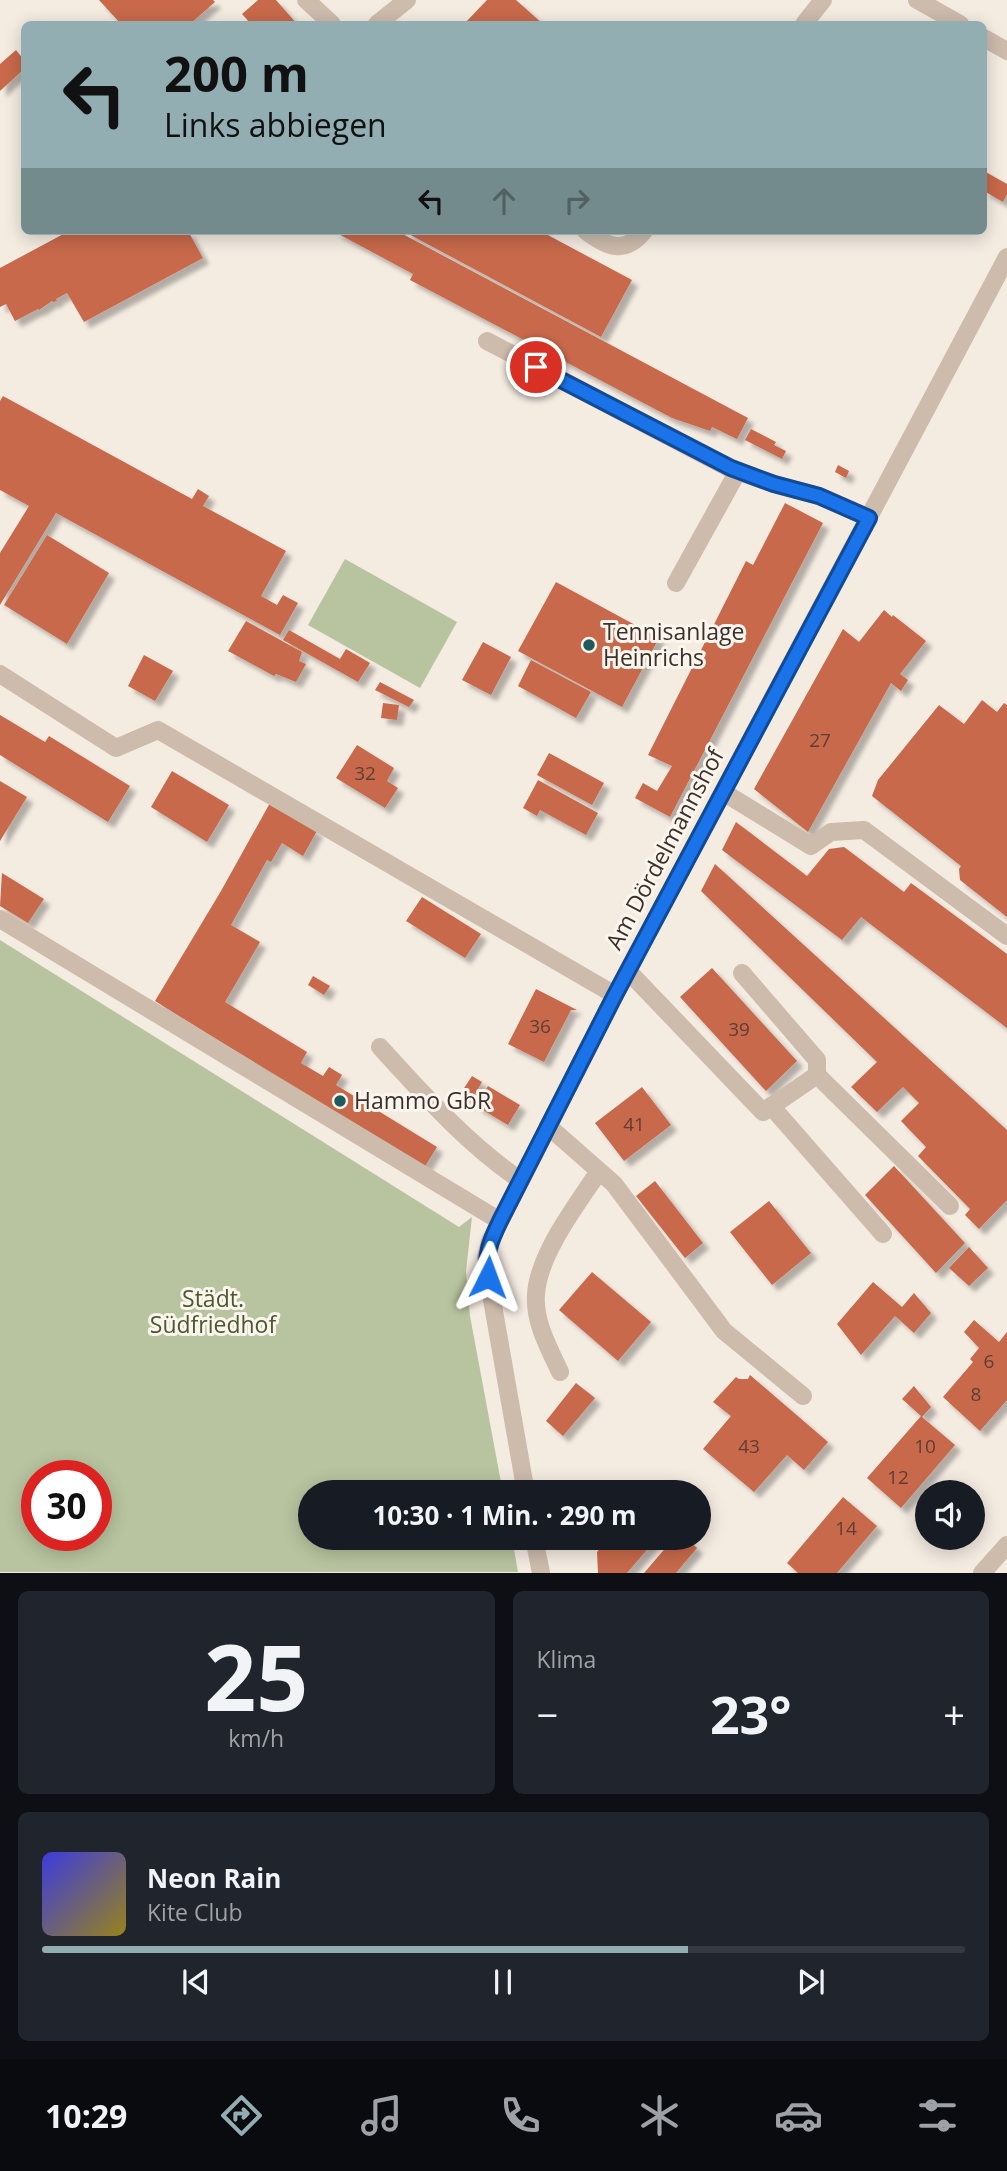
<!DOCTYPE html>
<html lang="de">
<head>
<meta charset="utf-8">
<style>
  body { margin:0; font-family:"Open Sans",sans-serif; background:#20242c; color:#f1f3f6; height:100vh; display:flex; flex-direction:column; font-size:26px; white-space:nowrap }
  * { box-sizing:border-box; margin:0 }
  p { font-size:23px; color:#9ea1a6 }
  .icon { flex:none; width:38px; height:38px; fill:none; stroke:currentColor; stroke-width:2; stroke-linecap:round; stroke-linejoin:round }
  .map { position:relative; height:1573px; overflow:hidden }
  .side { display:flex; flex-direction:column; gap:18px; padding:18px; background:#0d0f14; flex:1 }
  .side>* { flex:none }
  .banner { position:absolute; left:21px; top:21px; width:966px; height:214px; border-radius:10px; box-shadow:0 4px 18px #0003; background:#92aeb2; color:#111; overflow:hidden }
  .fabs { position:absolute; left:915px; top:1480px; display:grid; gap:14px }
  .fabs a { display:grid; place-items:center; width:70px; height:70px; border-radius:50%; background:#171b24; box-shadow:0 4px 18px #0003; font-size:35px }
  .speed { position:absolute; left:21px; top:1460px; display:flex; gap:14px; font-size:35px; font-weight:700; text-align:center }
  .speed>* { display:grid; place-content:center; width:91px; height:91px; border-radius:50%; background:#171b24; box-shadow:0 4px 18px #0003; line-height:1 }
  .speed .limit { border:10px solid #d22; background:#fff; color:#111 }
  .pin { position:absolute; display:grid; place-items:center; width:60px; height:60px; color:#fff; margin:-30px; border:4px solid #fff; border-radius:50%; box-shadow:0 2px 7px #0007 }
  .me { position:absolute; width:77px; margin:-38px; rotate:3deg; stroke-linejoin:round; filter:drop-shadow(0 0 5px #0008) }
  .turn { display:flex; align-items:center; gap:24px; height:147px; padding:0 28px; font-size:32px }
  .turn .icon { width:91px; height:91px; stroke-width:2.5 }
  .turn b { display:block; font-size:49px; line-height:60px }
  .lanes { display:flex; align-items:center; height:66px; padding:0 28px; background:#0003; justify-content:center; gap:35px; direction:ltr }
  .lanes .off { opacity:.35 }
  .big { font-size:52px; font-weight:700; line-height:1.1 }
  .side .tile { flex:1; display:flex; flex-direction:column; justify-content:center; gap:10px; min-width:0; padding:0 24px; border-radius:10px; background:#20242c }
  .side .dial { align-items:center; gap:0 }
  .dial b { font-size:91px; line-height:1 }
  .song { display:flex; align-items:center; gap:21px }
  .cover { width:84px; height:84px; border-radius:10px; background:linear-gradient(135deg,hsl(240 70% 55%),hsl(50 70% 35%)) }
  .played { height:7px; border-radius:4px; background:linear-gradient(90deg,#92aeb2 70%,#363941 70%) }
  .keys { display:flex; justify-content:space-around; direction:ltr }
  .heat { display:flex; justify-content:space-between; align-items:center; font-size:38px; direction:ltr }
  .side .tiles { flex:1; display:grid; gap:18px; grid-template-columns:1fr 1fr }
  .tile:last-child { grid-column:span 2 }
  .trip { position:absolute; left:298px; top:1480px; width:413px; height:70px; border-radius:35px; background:#171b24; box-shadow:0 4px 18px #0003; font-weight:700; line-height:70px; text-align:center }
  .tab-bar { display:flex; height:112px; justify-content:space-around; align-items:center; background:#090b0e; color:#9ea1a6 }
  .tab-bar .icon { width:49px; height:49px }
  .tab-bar .current { color:#92aeb2 }
  .tab-bar b { font-size:32px; color:#f1f3f6 }
  .map>svg:first-child { display:block }
</style>
</head>
<body>
<div class="map">
<svg width="1007" height="1573" viewBox="0 0 1007 1573">
  <defs>
    <filter id="shadow"><feDropShadow dx="6" dy="6" stdDeviation="2" flood-color="#0004"/></filter>
  </defs>
  <rect width="100%" height="100%" fill="#f4ebe1"/>
  <g fill="#b8c4a0" fill-rule="evenodd">
    <polygon points="345,559 457,622 420,688 308,625"/>
    <path d="M0,940l459,287 13,-10 -6,54 4,45 33,177h-193v45h202l6,34h-518zM37,1475h59v60h-59z"/>
  </g>
  <g fill="#c8694b" filter="url(#shadow)">
    <polygon points="99,0 213,0 215,2 190,24 121,24"/>
    <polygon points="258,0 276,0 297,24 251,24 242,14"/>
    <polygon points="487,0 516,0 543,24 464,24"/>
    <polygon points="16,50 24,60 24,69 0,91 0,64"/>
    <polygon points="984,171 1007,184 1007,194 1003,202 984,191"/>
    <polygon points="69,231 188,231 203,258 84,322 67,293 56,299 57,301 53,302 52,301 39,310 38,309 15,321 6,304 0,307 0,268"/>
    <polygon points="333,231 397,231 748,418 737,439 712,427 710,431 672,418 410,280 413,274"/>
    <polygon points="403,231 545,231 544,233 632,280 601,337"/>
    <polygon points="3,396 192,499 198,489 209,496 203,506 286,551 261,596 277,605 283,595 298,603 280,635 56,513 0,605 0,553 29,506 0,490 0,401"/>
    <polygon points="751,429 776,442 774,445 786,451 782,459 745,440"/>
    <polygon points="838,465 849,471 846,478 835,472"/>
    <polygon points="785,503 823,523 670,817 635,798 643,783 657,791 672,766 648,755 746,561 753,565"/>
    <polygon points="47,535 109,573 67,644 4,605"/>
    <polygon points="556,582 659,638 622,707 518,651"/>
    <polygon points="884,610 892,617 893,615 926,641 900,674 908,680 901,691 891,683 808,832 754,789 843,629 859,642"/>
    <polygon points="246,621 302,652 299,661 306,664 296,682 276,674 274,676 228,651"/>
    <polygon points="289,630 340,659 346,649 370,663 358,682 283,640"/>
    <polygon points="483,642 511,657 491,695 462,680"/>
    <polygon points="144,655 173,671 155,701 128,686"/>
    <polygon points="531,660 591,692 576,718 518,686"/>
    <polygon points="380,682 414,700 409,707 375,690"/>
    <polygon points="982,700 997,712 1004,703 1007,705 1007,917 960,880 959,869 961,866 872,796 878,780 939,705 964,724"/>
    <polygon points="383,703 399,705 397,720 381,718"/>
    <polygon points="0,715 45,742 49,736 130,786 108,822 0,755"/>
    <polygon points="357,745 394,768 387,781 398,788 385,808 336,778"/>
    <polygon points="549,753 604,783 592,805 537,775"/>
    <polygon points="172,771 229,805 207,842 151,807"/>
    <polygon points="538,780 598,813 586,835 540,810 537,816 523,808"/>
    <polygon points="0,781 27,797 0,841"/>
    <polygon points="270,803 317,831 303,856 282,843 271,862 267,860 231,925 260,942 225,1002 307,1052 301,1063 323,1076 329,1067 342,1075 336,1085 437,1147 424,1168 155,1001 221,891"/>
    <polygon points="736,822 807,876 829,849 844,847 904,892 911,883 1007,954 1007,1028 861,917 842,940 722,850"/>
    <polygon points="715,864 1007,1130 1007,1200 979,1229 965,1215 970,1209 918,1156 926,1147 901,1121 919,1103 903,1087 877,1112 851,1087 877,1062 701,891"/>
    <polygon points="2,873 44,899 28,923 0,906"/>
    <polygon points="422,897 481,934 465,958 406,921"/>
    <polygon points="712,968 797,1061 766,1091 680,997"/>
    <polygon points="313,976 330,986 324,995 308,985"/>
    <polygon points="536,989 577,1010 571,1010 544,1062 508,1044"/>
    <polygon points="472,1076 482,1082 470,1103 459,1096"/>
    <polygon points="488,1086 520,1105 508,1125 476,1106"/>
    <polygon points="642,1087 671,1125 624,1161 595,1123"/>
    <polygon points="894,1166 965,1243 936,1273 865,1195"/>
    <polygon points="655,1181 703,1243 685,1258 636,1196"/>
    <polygon points="769,1201 811,1253 772,1285 730,1232"/>
    <polygon points="969,1247 988,1268 969,1286 949,1268"/>
    <polygon points="592,1272 651,1322 618,1361 559,1310"/>
    <polygon points="873,1282 902,1307 914,1293 931,1313 914,1333 895,1316 861,1355 837,1324"/>
    <polygon points="974,1320 999,1342 1007,1332 1007,1400 980,1431 943,1397 973,1362 970,1359 979,1348 964,1332"/>
    <polygon points="750,1375 828,1442 804,1470 787,1455 754,1492 703,1449 731,1416 713,1402 736,1377 739,1379 748,1379"/>
    <polygon points="576,1383 595,1398 563,1436 546,1421"/>
    <polygon points="914,1386 931,1407 922,1417 955,1445 901,1508 867,1478 921,1416 902,1399"/>
    <polygon points="843,1497 877,1526 837,1573 798,1573 787,1563"/>
    <polygon points="605,1538 657,1538 627,1573 598,1573 597,1552 608,1540"/>
    <polygon points="674,1538 686,1538 697,1548 676,1573 644,1573"/>
  </g>
  <g fill="none" stroke-linecap="round" stroke-linejoin="round">
    <g stroke="#cdbbac" stroke-width="18">
      <polyline points="306,0 332,24"/>
      <polyline points="917,0 960,24"/>
      <polyline points="377,24 407,0"/>
      <polyline points="804,24 823,0"/>
      <polyline points="984,38 1007,51"/>
      <path d="M586,231c21,16 39,24 58,0"/>
      <polyline points="487,341 731,469 774,484 819,496 869,518"/>
      <polyline points="676,583 738,471"/>
      <polyline points="0,674 116,748 158,730 615,995"/>
      <polyline points="723,792 811,846 831,832 864,830 1007,936"/>
      <polyline points="0,919 500,1221"/>
      <polyline points="628,971 763,1112 817,1075 817,1060 742,973"/>
      <path d="M380,1047c44,48 86,96 140,133"/>
      <polyline points="817,1075 950,1206"/>
      <polyline points="771,1106 883,1234"/>
      <polyline points="548,1126 614,1184 724,1331 803,1396"/>
      <path d="M560,1372c-11,-24 -26,-50 -24,-77 2,-41 41,-90 63,-124"/>
      <polyline points="526,1493 488,1277 486,1258 490,1241 615,995 1007,257"/>
      <polyline points="534,1538 541,1573"/>
      <polyline points="982,1573 1007,1545"/>
    </g>
  </g>
  <g fill="none" stroke-linecap="round" stroke-linejoin="round">
    <defs>
      <path id="route" d="M488,1277c-3,-24 2,-35 12,-56l115,-226 254,-477 -50,-22 -45,-12 -43,-16 -195,-101"/>
    </defs>
    <use href="#route" stroke="#114b97" stroke-width="18"/>
    <use href="#route" stroke="#1a73e8" stroke-width="12"/>
  </g>
  <g fill="#1f5a5e" stroke="#fbf5ee" stroke-width="2.5">
    <circle cx="589" cy="645" r="7"/>
    <circle cx="340" cy="1101" r="7"/>
  </g>
  <g text-anchor="middle" stroke-width="6" stroke-linejoin="round" paint-order="stroke">
    <g font-size="19" fill="#5e3e33">
      <text x="820" y="747">27</text>
      <text x="365" y="780">32</text>
      <text x="540" y="1033">36</text>
      <text x="739" y="1036">39</text>
      <text x="634" y="1131">41</text>
      <text x="989" y="1368">6</text>
      <text x="976" y="1401">8</text>
      <text x="749" y="1453">43</text>
      <text x="925" y="1453">10</text>
      <text x="898" y="1484">12</text>
      <text x="846" y="1535">14</text>
    </g>
    <g font-size="23" fill="#3b302b" stroke="#fbf5ee" text-anchor="start">
      <text x="603" y="640">Tennisanlage<tspan x="603" dy="26">Heinrichs</tspan></text>
      <text x="354" y="1109">Hammo GbR</text>
    </g>
    <g font-size="23" fill="#3b302b" stroke="#fbf5ee">
      <text transform="translate(665 849) rotate(-62)" y="8">Am Dördelmannshof</text>
    </g>
    <g font-size="23" fill="#4a5a2e" stroke="#fbf5ee">
      <text x="213" y="1307">Städt.<tspan x="213" dy="26">Südfriedhof</tspan></text>
    </g>
  </g>
</svg>
<div class="fabs">
<a><svg class="icon" aria-label="sound" viewBox="0 0 24 24"><path d="M4 9h4l5-4v14l-5-4H4zM17 9q2 3 0 6"/></svg></a>
</div>
<div class="speed"><div class="limit">30</div></div>
<div class="pin" style="left:536px;top:367px;background:#d93025"><svg class="icon" aria-label="arrive" viewBox="0 0 24 24"><path d="M6 21V4h12l-3 4 3 4H6"/></svg></div>
<svg class="me" style="left:488px;top:1277px" viewBox="-20 -20 40 40"><path d="M0-17L14 15 0 8-14 15z" fill="#1a73e8" stroke="#fff" stroke-width="4"/></svg>
<div class="trip">10:30 · 1 Min. · 290 m</div>
<div class="banner">
<div class="turn"><svg class="icon" aria-label="left" viewBox="0 0 24 24"><path d="M17 20v-9H6M10 6l-5 5 5 5"/></svg><div><b>200 m</b>Links abbiegen</div></div>
<div class="lanes"><svg class="icon" aria-label="left" viewBox="0 0 24 24"><path d="M17 20v-9H6M10 6l-5 5 5 5"/></svg><svg class="icon off" aria-label="ahead" viewBox="0 0 24 24"><path d="M12 20V5M6 11l6-6 6 6"/></svg><svg class="icon off" aria-label="right" viewBox="0 0 24 24"><path d="M7 20v-9h11M14 6l5 5-5 5"/></svg></div>
</div>
</div>
<section class="side">
<div class="tiles">
<div class="tile dial"><b>25</b><p>km/h</p></div>
<div class="tile"><p>Klima</p>
<div class="heat"><a>−</a><b class="big">23°</b><a>+</a></div>
</div>
<div class="tile">
<div class="song"><i class="cover"></i><div><b>Neon Rain</b><p>Kite Club</p></div></div>
<div class="played"></div>
<div class="keys"><svg class="icon" aria-label="previous" viewBox="0 0 24 24"><path d="M18 5L8 12l10 7zM5 5v14"/></svg><svg class="icon" aria-label="pause" viewBox="0 0 24 24"><path d="M8 5v14M16 5v14"/></svg><svg class="icon" aria-label="next" viewBox="0 0 24 24"><path d="M6 5l10 7-10 7zM19 5v14"/></svg></div>
</div>
</div>
</section>
<nav class="tab-bar">
<b>10:29</b>
<svg class="icon current" aria-label="directions" viewBox="0 0 24 24"><path d="M12 3l9 9-9 9-9-9zM9 14v-3h6M13 9l2 2-2 2"/></svg>
<svg class="icon" aria-label="music" viewBox="0 0 24 24"><path d="M9 18V5l10-2v13"/><circle cx="6" cy="18" r="3"/><circle cx="16" cy="16" r="3"/></svg>
<svg class="icon" aria-label="phone" viewBox="0 0 24 24"><path d="M5 4h4l2 5-3 2q2 4 5 5l2-3 5 2v4C11 20 4 13 5 4z"/></svg>
<svg class="icon" aria-label="climate" viewBox="0 0 24 24"><path d="M12 3v18M4 7l16 10M4 17L20 7"/></svg>
<svg class="icon" aria-label="car" viewBox="0 0 24 24"><path d="M5 17H2v-5l4-1 3-4h7l3 4 3 1v5h-3M9 17h6M6 11h13"/><circle cx="7" cy="17" r="2"/><circle cx="17" cy="17" r="2"/></svg>
<svg class="icon" aria-label="filters" viewBox="0 0 24 24"><path d="M4 7h16M4 17h16"/><circle cx="9" cy="7" r="2"/><circle cx="15" cy="17" r="2"/></svg>
</nav>
</body>
</html>
